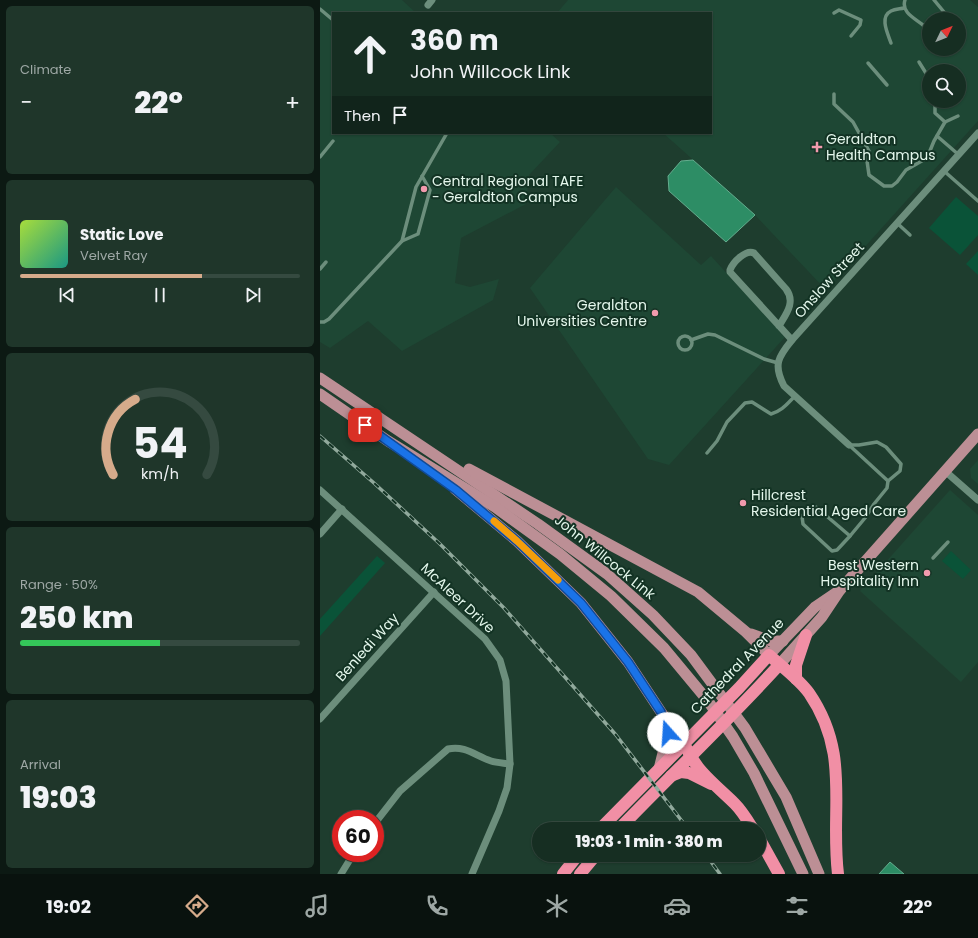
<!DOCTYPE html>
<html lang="en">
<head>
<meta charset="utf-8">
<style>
  body { margin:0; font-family:Poppins,sans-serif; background:#1f362a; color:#f1f3f6; height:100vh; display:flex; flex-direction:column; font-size:15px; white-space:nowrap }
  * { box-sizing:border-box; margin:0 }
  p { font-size:13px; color:#9ea8a5 }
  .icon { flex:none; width:22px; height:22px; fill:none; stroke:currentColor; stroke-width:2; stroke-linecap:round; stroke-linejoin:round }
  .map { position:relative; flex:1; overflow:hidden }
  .panel { display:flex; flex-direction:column; gap:6px; padding:6px; background:#0c1913; width:320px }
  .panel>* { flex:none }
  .hud { position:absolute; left:12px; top:12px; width:380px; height:122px; border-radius:0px; box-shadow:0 1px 3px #0004,0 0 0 1px #354a40; background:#162e22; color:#f1f3f6; overflow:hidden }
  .needle { width:26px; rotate:47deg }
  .tools { position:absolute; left:602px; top:12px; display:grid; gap:8px }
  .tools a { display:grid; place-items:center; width:44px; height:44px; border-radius:50%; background:#162e22; box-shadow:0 1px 3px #0004,0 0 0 1px #354a40; font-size:20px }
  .speed { position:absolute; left:12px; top:810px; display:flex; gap:8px; font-size:20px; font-weight:700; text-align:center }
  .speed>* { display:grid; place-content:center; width:52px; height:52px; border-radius:50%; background:#162e22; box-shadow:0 1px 3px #0004,0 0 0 1px #354a40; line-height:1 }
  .speed .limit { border:6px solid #d22; background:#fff; color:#111 }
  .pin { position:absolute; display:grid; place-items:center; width:34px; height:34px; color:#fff; margin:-17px; border-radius:8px; box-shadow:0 2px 6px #0006 }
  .me { position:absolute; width:44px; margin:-22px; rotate:341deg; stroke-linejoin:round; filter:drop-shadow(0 0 3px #0008) }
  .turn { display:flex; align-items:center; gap:14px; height:84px; padding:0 12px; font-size:18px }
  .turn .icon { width:52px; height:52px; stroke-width:2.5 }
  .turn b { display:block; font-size:28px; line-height:34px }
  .then { display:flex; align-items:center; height:38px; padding:0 12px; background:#0003; gap:8px; font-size:15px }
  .big { font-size:30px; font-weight:800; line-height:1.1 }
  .panel .tile { flex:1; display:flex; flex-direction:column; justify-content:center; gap:6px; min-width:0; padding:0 14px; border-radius:6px; background:#1f362a }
  .panel .dial { align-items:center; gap:0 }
  .dial svg { height:104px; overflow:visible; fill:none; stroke:#354a40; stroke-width:7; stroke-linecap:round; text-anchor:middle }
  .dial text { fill:#f1f3f6; stroke:none }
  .song { display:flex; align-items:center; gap:12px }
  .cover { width:48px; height:48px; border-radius:6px; background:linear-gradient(135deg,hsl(80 70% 55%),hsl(170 70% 35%)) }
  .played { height:4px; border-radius:2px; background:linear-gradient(90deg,#d6ab8b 65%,#354a40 65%) }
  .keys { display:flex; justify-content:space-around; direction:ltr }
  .heat { display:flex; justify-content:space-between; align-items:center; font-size:22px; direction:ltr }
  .charge { height:6px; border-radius:3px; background:linear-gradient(90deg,#34c759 50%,#354a40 0) }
  .trip { position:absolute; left:212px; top:822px; width:234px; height:40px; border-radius:20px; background:#162e22; box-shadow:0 1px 3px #0004,0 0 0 1px #354a40; font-weight:800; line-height:40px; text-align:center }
  .tabs { display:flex; height:64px; justify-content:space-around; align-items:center; background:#09120e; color:#9ea8a5 }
  .tabs .icon { width:28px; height:28px }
  .tabs .selected { color:#d6ab8b }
  .tabs b { font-size:18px; color:#f1f3f6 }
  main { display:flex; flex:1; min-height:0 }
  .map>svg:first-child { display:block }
</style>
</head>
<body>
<main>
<section class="panel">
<div class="tile"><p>Climate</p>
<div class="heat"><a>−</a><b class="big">22°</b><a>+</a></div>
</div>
<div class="tile">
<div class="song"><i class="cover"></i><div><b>Static Love</b><p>Velvet Ray</p></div></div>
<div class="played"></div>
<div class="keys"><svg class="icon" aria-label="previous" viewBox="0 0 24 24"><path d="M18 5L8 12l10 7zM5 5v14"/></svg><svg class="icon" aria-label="pause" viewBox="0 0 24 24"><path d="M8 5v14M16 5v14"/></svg><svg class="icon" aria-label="next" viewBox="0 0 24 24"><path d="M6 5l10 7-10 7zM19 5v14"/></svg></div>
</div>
<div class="tile dial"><svg viewBox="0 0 100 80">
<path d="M14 69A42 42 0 1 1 86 69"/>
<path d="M14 69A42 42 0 0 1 31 11" stroke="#d6ab8b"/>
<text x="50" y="56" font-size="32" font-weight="700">54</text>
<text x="50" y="72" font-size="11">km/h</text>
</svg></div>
<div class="tile"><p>Range · 50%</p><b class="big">250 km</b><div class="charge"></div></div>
<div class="tile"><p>Arrival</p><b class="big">19:03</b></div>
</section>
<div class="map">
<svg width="658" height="874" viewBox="0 0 658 874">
  <rect width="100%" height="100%" fill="#1e3d2e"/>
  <g fill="#1e4734" fill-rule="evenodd">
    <polygon points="0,0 82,0 96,13 13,13 13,133 230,133 240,142 209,175 206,204 141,238 135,283 150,287 179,279 173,300 82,351 48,321 10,348 0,342"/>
    <path d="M248,0h402l8,7v114l-152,169 -71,-75 -92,-82h48v-120h-154zM609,19h30v30h-30zM609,71h30v30h-30z"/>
    <polygon points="296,187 381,265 391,256 465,337 349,465 328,459 210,288"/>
    <polygon points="658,460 658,484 651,478 650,469"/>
    <polygon points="630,490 658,515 658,662 641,682 540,591"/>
  </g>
  <g fill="#0a5338">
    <polygon points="636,197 658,216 658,235 640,255 609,228"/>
    <polygon points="658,251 658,275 646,264"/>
    <polygon points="631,551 651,570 643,579 622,561"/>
    <polygon points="57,556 65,563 0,636 0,619"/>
  </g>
  <g fill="#2d8d65" stroke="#64ad8e">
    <polygon points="373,160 435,215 406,242 349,191 348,176 361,161"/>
    <polygon points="570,862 584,874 559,874"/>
  </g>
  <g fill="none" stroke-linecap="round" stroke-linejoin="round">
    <g stroke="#6c8e7c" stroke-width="3.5">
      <path d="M585,0c-4,12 9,18 18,25"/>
      <polyline points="614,0 624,12"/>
      <polyline points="0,9 13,20"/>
      <polyline points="514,13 519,10 541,20 540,25 531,36"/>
      <path d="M571,43c-3,-9 -12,-26 0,-32 4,-2 9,-2 13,-3"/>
      <polyline points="599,62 609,78"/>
      <polyline points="548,63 567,85"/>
      <polyline points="514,94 514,104 533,122 549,151 547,161 549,175 564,186 572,186 577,182 586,170 607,158 614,141 625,122"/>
      <polyline points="615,101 615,113 625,122 638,116"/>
      <polyline points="617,136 639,155"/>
      <polyline points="0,157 13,141"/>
      <polyline points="624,171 658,201"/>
      <polyline points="577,223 590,235"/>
      <polyline points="82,241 98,234 110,190 102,176"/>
      <polyline points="0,269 6,262"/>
      <polyline points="0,322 4,322 9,319 82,241 96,187 127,133"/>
      <circle cx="365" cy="343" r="7"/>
      <polyline points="371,340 388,334 395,335 444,359 458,363"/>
      <polyline points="529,445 539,445 557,442 566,447 581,464 580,471 568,481 567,488 554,504 545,518 530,536"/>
      <polyline points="529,445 568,481"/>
      <path d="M387,453l10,-12 10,-19 18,-19 7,-1 19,12c11,-3 16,-10 24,-18"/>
      <polyline points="483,515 482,516 483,524 512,551 517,550 530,536 496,507 490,508 488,510"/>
      <polyline points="613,558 628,542"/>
    </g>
    <g stroke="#6c8e7c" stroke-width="7">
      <polyline points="108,5 112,0"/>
      <path d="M459,326c7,-12 17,-24 7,-37l-32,-36c-8,-4 -21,9 -24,17v2l62,68"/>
      <path d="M529,445l-65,-59c-11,-21 -6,-29 8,-46l186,-207"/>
      <polyline points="625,471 658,500"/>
      <polyline points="0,490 165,639 180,660 186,681 190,764 187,788 179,811 152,874"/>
      <polyline points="0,534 22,509"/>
      <polyline points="0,719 114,592"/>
      <path d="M55,823l25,-32 48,-42c17,-4 28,7 43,12 6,2 13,2 19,3"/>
      <polyline points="21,874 34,853"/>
    </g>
    <g stroke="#bc8f95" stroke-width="11">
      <polyline points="0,378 218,524 287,574 333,615 371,655 425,728 466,797 499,874"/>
      <polyline points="0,394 68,441 175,507 240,554 291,596 344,648 388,701 413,737 434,773 483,874"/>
      <polyline points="149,469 378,592 426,632 449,655 495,607 520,590"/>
      <polyline points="135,489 197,541 261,603 308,662 341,712 364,743"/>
      <polyline points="431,634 451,641 463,641"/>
      <polyline points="459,665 502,617 520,590 658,434"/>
      <polyline points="339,769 348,733 344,720"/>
    </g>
    <g stroke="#f18fa5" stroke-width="12">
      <polyline points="476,679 476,665 486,635"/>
      <path d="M367,749c10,23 31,38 48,55 7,7 13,17 18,25"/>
      <polyline points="351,776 361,772 369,773 391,784"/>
      <path d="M280,829l139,-141 30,-33c13,12 30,24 40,38 42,61 21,115 29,181"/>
      <path d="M299,829c53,-55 109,-108 160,-164"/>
      <polyline points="439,838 459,874"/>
      <polyline points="243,874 258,855"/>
      <polyline points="260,874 276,855"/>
    </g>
    <defs>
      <g id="rail">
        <polyline points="0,436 54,483 120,544 184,608 296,735 368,829"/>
        <polyline points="386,855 400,874"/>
      </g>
    </defs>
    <use href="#rail" stroke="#91a99c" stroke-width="3.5"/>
    <use href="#rail" stroke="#133324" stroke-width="2" stroke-dasharray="6" stroke-linecap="butt"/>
  </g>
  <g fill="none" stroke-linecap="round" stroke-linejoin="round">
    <defs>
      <polyline id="route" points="45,425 136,490 197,541 261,603 308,662 341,712 348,733"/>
    </defs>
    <use href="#route" stroke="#114b97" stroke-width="10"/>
    <use href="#route" stroke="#1a73e8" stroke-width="7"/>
    <polyline stroke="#f59e0b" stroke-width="7" points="174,521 197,541 238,580"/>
  </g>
  <g fill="#f29aad" stroke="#133324" stroke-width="1.5">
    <path d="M495 141h4v4h4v4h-4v4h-4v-4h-4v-4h4z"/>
    <circle cx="104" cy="189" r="4"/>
    <circle cx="335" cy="313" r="4"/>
    <circle cx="423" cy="503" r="4"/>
    <circle cx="607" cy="573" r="4"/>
  </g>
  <g text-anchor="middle" stroke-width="4" stroke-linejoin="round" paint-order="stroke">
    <g font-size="14" fill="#e4f7ec" stroke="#133324" text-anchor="start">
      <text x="506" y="144">Geraldton<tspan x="506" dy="16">Health Campus</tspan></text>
      <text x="112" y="186">Central Regional TAFE<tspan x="112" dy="16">- Geraldton Campus</tspan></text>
      <text x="327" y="310" text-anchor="end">Geraldton<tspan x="327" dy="16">Universities Centre</tspan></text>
      <text x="431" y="500">Hillcrest<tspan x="431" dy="16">Residential Aged Care</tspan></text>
      <text x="599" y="570" text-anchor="end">Best Western<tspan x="599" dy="16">Hospitality Inn</tspan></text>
    </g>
    <g font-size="14" fill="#e4f7ec" stroke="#133324">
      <text transform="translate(509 280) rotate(-48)" y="5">Onslow Street</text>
      <text transform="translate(285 557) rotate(39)" y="5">John Willcock Link</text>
      <text transform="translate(138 598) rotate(43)" y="5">McAleer Drive</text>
      <text transform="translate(47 647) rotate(-48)" y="5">Benledi Way</text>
      <text transform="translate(417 666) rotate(-46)" y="5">Cathedral Avenue</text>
    </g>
  </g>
</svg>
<div class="tools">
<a><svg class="needle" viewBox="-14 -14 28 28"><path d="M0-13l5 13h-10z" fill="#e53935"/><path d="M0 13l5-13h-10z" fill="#9ea8a5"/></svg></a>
<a><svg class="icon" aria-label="search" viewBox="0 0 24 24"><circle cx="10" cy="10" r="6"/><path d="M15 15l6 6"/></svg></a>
</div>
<div class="speed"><div class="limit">60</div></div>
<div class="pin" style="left:45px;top:425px;background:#d93025"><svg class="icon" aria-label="arrive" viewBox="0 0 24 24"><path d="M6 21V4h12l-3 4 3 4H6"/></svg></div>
<svg class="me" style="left:348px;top:733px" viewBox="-20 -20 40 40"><circle r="19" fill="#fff"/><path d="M0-13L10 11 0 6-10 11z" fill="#1a73e8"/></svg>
<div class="trip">19:03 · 1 min · 380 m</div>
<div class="hud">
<div class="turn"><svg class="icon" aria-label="ahead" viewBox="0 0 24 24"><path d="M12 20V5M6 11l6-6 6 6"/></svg><div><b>360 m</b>John Willcock Link</div></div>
<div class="then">Then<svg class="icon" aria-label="arrive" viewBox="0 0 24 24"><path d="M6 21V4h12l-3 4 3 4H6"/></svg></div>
</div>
</div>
</main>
<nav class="tabs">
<b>19:02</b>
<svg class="icon selected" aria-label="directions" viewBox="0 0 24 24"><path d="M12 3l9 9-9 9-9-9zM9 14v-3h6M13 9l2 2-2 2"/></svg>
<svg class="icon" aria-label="music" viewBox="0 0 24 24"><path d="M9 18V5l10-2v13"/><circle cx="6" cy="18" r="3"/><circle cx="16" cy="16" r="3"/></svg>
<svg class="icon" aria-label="phone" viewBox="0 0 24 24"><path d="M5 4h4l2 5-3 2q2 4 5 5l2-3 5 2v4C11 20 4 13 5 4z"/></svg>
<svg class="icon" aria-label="climate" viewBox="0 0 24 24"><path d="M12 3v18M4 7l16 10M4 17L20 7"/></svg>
<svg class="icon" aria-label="car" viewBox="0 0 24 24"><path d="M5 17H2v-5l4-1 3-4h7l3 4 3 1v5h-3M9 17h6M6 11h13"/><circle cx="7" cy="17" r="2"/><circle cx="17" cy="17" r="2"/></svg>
<svg class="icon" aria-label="filters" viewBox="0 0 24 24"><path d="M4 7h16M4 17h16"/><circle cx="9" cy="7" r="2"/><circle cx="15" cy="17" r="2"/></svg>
<b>22°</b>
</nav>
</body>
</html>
